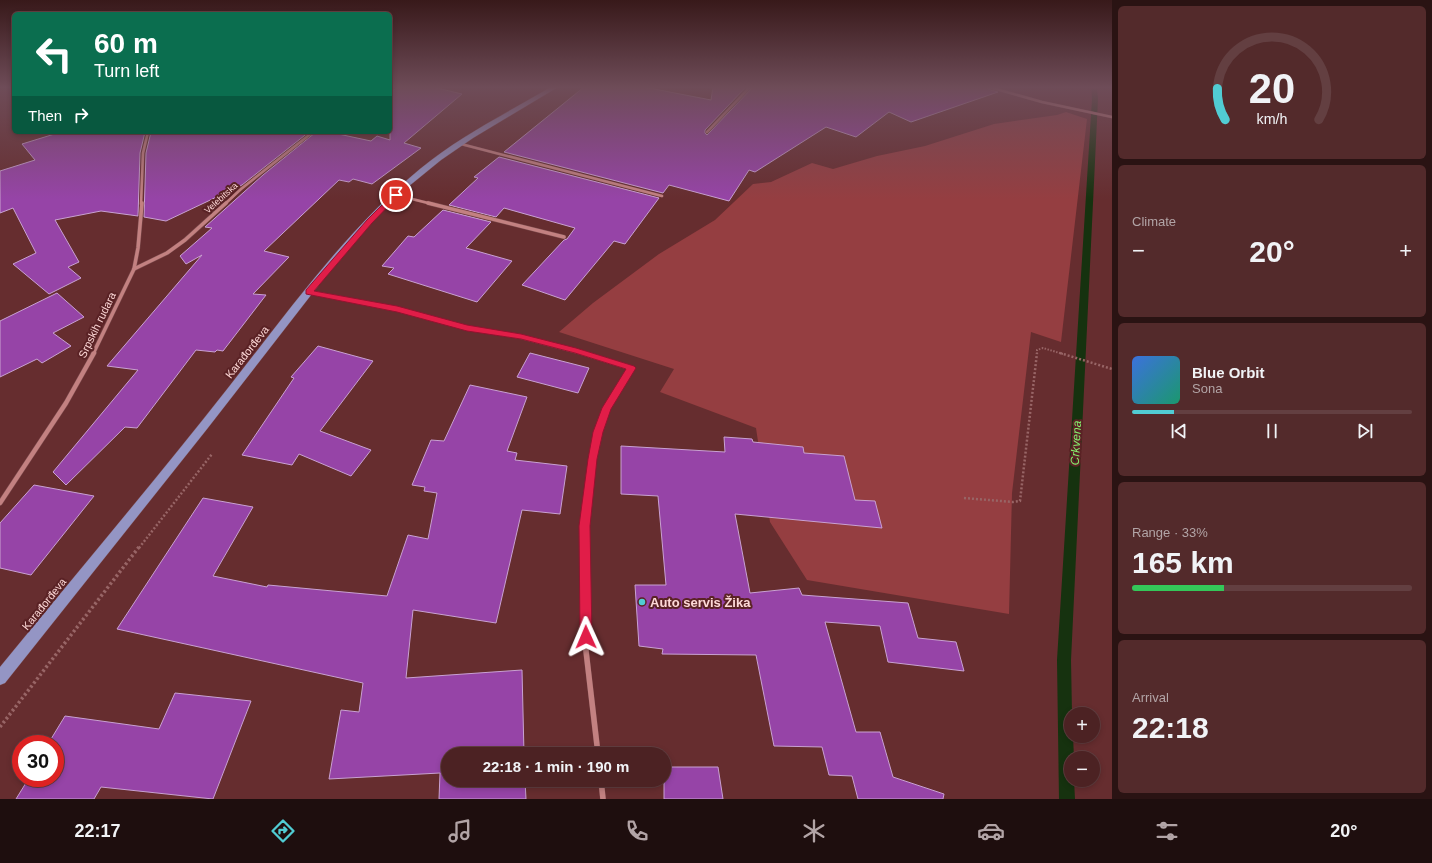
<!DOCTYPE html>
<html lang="en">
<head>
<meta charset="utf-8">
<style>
  body { margin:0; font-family:Arial,sans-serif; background:#532a2b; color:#f1f3f6; height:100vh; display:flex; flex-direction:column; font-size:15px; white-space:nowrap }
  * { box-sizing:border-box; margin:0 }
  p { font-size:13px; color:#b2a4a6 }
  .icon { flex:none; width:22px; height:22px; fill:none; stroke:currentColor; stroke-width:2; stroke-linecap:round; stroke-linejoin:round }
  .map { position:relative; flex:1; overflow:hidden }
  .side { display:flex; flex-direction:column; gap:6px; padding:6px; background:#2a1313; width:320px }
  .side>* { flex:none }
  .guide { position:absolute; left:12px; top:12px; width:380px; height:122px; border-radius:6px; box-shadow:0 2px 6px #0003,0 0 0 1px #633f41; background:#0b6e4f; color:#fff; overflow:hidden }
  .buttons { position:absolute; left:1064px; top:707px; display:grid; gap:8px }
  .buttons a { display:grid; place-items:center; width:36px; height:36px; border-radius:50%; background:#4c2223; box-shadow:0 2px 6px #0003,0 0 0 1px #633f41; font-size:20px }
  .speed { position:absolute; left:12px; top:735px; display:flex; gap:8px; font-size:20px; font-weight:700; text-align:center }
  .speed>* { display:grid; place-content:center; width:52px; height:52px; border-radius:50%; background:#4c2223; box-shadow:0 2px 6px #0003,0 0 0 1px #633f41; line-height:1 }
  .speed .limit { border:6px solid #d22; background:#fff; color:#111 }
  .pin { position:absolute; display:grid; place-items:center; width:34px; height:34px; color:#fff; margin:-17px; border:2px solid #fff; border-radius:50%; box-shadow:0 1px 4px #0007 }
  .me { position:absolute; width:44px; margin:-22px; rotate:359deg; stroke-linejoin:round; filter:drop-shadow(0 0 3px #0008) }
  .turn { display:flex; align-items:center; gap:14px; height:84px; padding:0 16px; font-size:18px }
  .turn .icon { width:52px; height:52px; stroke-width:2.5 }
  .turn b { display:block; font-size:28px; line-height:34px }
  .then { display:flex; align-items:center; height:38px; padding:0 16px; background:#0003; gap:8px; font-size:15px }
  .big { font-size:30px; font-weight:700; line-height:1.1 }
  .side .tile { flex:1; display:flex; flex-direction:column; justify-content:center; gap:6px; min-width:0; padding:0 14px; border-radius:6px; background:#532a2b }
  .side .dial { align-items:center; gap:0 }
  .dial svg { height:104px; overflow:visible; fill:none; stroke:#633f41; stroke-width:7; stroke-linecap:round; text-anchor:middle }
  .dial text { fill:#f1f3f6; stroke:none }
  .song { display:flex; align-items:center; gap:12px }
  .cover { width:48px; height:48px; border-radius:6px; background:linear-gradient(135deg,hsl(220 70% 55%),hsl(160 70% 35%)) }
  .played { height:4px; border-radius:2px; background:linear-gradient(90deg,#51ccd3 15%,#633f41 15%) }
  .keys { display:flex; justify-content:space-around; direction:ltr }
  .heat { display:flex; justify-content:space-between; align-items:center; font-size:22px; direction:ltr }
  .charge { height:6px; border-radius:3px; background:linear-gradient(90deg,#34c759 33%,#633f41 0) }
  .trip { position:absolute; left:441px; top:747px; width:230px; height:40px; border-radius:20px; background:#4c2223; box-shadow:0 2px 6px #0003,0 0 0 1px #633f41; font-weight:700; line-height:40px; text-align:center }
  .tab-bar { display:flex; height:64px; justify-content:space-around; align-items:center; background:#1e0e0e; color:#b2a4a6 }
  .tab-bar .icon { width:28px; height:28px }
  .tab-bar .active { color:#51ccd3 }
  .tab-bar b { font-size:18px; color:#f1f3f6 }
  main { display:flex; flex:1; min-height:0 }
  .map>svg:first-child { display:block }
</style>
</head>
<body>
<main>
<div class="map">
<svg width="1112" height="799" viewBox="0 0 1112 799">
  <rect width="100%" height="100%" fill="#662d2f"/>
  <polygon fill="#953e41" points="1066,112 1087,119 1061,342 1031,332 1012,493 1009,614 807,580 770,522 756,428 660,392 674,369 559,332 593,303 659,254 715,220 753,184 771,182 812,163 833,169 877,156 925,146 994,124 1057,115"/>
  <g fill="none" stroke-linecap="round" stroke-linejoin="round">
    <polygon fill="#16320f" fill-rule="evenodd" points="1091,87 1097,87 1098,99 1071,660 1072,714 1071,714 1071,736 1073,736 1074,758 1071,758 1071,780 1074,780 1075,799 1059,799 1057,660 1092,99"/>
  </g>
  <g fill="#9644a7" stroke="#c9a1d2">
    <polygon points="399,87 433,87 462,94 404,143 421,148 372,184 353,179 349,182 339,180 264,251 289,257 253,294 266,295 223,351 217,350 215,352 196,350 137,428 125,427 66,485 53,472 138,370 107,366 202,255 186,264 180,256 212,228 205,227 263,175 316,132 329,132 371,141 377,136 390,140 390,92"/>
    <polygon points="584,87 644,87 711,100 713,87 746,87 705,130 705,133 707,135 753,87 986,87 988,89 998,92 911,122 889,112 856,137 826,127 755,172 749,170 729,201 669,185 663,193 504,152"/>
    <polygon points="61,132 145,132 140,153 138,216 101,211 55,220 79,262 68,267 81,278 49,294 13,264 36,253 13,208 0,213 0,171 35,160 22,144"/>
    <polygon points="151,132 309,132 242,185 166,221 144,217 146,153"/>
    <polygon points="499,157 659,198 625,244 614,241 565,300 522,285 564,240 567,239 575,228 504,208 496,217 449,205 478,178 474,177"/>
    <polygon points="443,210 491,222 466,248 512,261 477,302 388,274 394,268 382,266 408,236 414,237"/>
    <polygon points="57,293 84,317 53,333 71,346 42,363 37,359 0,377 0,321"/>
    <polygon points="318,346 373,361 320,431 371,450 351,476 299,454 292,465 242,455 294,378 291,377"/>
    <polygon points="530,353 589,368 578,393 517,377"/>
    <polygon points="470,385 527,397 507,451 517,453 515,460 567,466 560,514 522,510 496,623 413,610 406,678 522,670 524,754 448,754 448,780 525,780 526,799 439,799 440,773 329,779 341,710 359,712 363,683 117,629 203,498 253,507 213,576 267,587 268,585 387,596 408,535 428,539 437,493 424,491 425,487 412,485 431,440 444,441"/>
    <polygon points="724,437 752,439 753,442 803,447 804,453 844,456 855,500 875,501 882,528 735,514 750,593 799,588 802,595 908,603 918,638 956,642 964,671 888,662 880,626 825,622 856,732 880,732 893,777 944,794 943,799 858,799 852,776 829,775 822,747 774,746 756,655 662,654 663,649 639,646 635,585 666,585 658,496 621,494 621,446 725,452"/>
    <polygon points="34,485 94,496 31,575 0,568 0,523"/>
    <polygon points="175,693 251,701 213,799 101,787 94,799 16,799 29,778 55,778 55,744 48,744 65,716 159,729"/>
    <polygon points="664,767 718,767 723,799 664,799"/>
  </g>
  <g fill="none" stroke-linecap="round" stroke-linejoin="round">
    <defs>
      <g id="minor-far3">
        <polyline points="989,87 1042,102 1112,117"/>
        <polyline points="707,132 750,87"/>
        <polyline points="461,144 662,196"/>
        <polyline points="396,195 432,204"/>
        <polyline points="141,204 143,153 148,132"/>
        <polyline points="225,204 241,189 313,132"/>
      </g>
      <g id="minor-far2">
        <polyline points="428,203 564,237"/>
        <polyline points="134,269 167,253 185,240 226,203"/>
        <polyline points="308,292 397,309 467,328 521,337 586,354"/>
        <polyline points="93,354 134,269 138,248 142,203"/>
      </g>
      <g id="minor-far1">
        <path d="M583,353l48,15c-8,13 -17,26 -24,39 -18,33 -22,104 -22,141"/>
        <polyline points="0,503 66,403 94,353"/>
      </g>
      <g id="minor">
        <polyline points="585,547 586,651 598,754"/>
        <polyline points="601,780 603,799"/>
      </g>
      <path id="primary" d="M551,87h7l-85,51 -32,22 -43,35 -25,26 -48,56 -118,152 -202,254 -5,2v-18c76,-93 154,-185 228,-279 60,-76 117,-157 192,-219 40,-33 87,-56 131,-82z"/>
    </defs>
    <use href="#minor-far3" stroke="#7b4a4c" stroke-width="3"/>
    <use href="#minor-far2" stroke="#7b4a4c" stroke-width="4.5"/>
    <use href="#minor-far1" stroke="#7b4a4c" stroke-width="5.5"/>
    <use href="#minor" stroke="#7b4a4c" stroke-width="6"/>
    <use href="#primary" stroke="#7b4a4c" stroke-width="1"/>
    <polyline stroke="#986566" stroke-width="2" stroke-dasharray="1.5 1.5" stroke-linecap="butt" points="1037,354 1037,350 1043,348 1063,354"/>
    <g stroke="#986566" stroke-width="2.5" stroke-dasharray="2 2" stroke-linecap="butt">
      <polyline points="1060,353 1112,369"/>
      <polyline points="964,498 1013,502 1020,501 1037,353"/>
      <polyline points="139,548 212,454"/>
    </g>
    <polyline stroke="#986566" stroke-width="3.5" stroke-dasharray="2.5 2.5" stroke-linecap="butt" points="0,727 139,547"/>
    <use href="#minor-far3" stroke="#c38181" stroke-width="2.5"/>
    <use href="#minor-far2" stroke="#c38181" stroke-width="3.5"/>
    <use href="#minor-far1" stroke="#c38181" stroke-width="4.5"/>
    <use href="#minor" stroke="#c38181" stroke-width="5.5"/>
    <use href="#primary" fill="#9495c4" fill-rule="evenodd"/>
  </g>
  <linearGradient id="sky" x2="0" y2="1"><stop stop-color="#38191a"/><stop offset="0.44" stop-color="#6e4c58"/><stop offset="1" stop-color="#6e4c58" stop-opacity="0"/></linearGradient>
  <rect width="1112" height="199" fill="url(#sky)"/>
  <polygon fill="#e11d48" stroke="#92132f" points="394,193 399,195 372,223 314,291 397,306 467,325 521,334 576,348 634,366 636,368 611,409 603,432 597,459 590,526 592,637 590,641 586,643 582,641 580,637 579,526 588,459 593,432 602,408 626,369 575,353 521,339 467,331 397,312 306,294 306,290 367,220"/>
  <circle fill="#51ccd3" stroke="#5a2225" stroke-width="1.5" cx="642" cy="602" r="4"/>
  <g text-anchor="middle" stroke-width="4" stroke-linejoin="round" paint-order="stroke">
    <g font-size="9" fill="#fed9d8" stroke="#5a2225">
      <text transform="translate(221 198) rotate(-42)" y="3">Velebitska</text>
    </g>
    <g font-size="11" fill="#fed9d8" stroke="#5a2225">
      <text transform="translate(97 325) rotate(-64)" y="4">Srpskih rudara</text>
      <text transform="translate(247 352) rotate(-52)" y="4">Karađorđeva</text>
      <text transform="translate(44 604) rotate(-51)" y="4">Karađorđeva</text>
    </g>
    <g font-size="12" font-style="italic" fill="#85f16d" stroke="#5a2225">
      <text transform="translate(1076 443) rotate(-87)" y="4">Crkvena</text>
    </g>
    <g font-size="13" font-weight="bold" fill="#fed9d8" stroke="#5a2225" text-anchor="start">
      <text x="650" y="607">Auto servis Žika</text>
    </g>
  </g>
</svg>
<div class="buttons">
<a>+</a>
<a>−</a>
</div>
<div class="speed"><div class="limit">30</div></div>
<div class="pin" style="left:396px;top:195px;background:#d93025"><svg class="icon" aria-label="arrive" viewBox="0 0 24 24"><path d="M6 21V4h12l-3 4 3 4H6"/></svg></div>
<svg class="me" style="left:586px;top:637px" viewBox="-20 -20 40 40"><path d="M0-17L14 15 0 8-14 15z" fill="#e11d48" stroke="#fff" stroke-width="4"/></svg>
<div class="trip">22:18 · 1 min · 190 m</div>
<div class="guide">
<div class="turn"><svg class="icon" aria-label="left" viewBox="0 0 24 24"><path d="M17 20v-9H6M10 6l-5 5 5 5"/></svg><div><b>60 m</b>Turn left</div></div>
<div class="then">Then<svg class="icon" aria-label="right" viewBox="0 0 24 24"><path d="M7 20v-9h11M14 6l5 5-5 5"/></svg></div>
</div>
</div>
<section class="side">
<div class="tile dial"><svg viewBox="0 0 100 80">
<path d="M14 69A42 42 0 1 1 86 69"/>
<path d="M14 69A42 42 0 0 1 8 45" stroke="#51ccd3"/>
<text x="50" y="56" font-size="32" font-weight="700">20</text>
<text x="50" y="72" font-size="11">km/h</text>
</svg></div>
<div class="tile"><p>Climate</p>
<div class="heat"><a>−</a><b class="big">20°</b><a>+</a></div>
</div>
<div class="tile">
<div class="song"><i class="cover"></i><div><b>Blue Orbit</b><p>Sona</p></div></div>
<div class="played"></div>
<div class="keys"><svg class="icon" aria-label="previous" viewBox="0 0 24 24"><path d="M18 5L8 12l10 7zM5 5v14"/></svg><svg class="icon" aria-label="pause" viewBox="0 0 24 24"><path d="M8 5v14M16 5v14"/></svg><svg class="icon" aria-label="next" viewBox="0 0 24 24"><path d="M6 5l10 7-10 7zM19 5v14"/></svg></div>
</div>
<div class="tile"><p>Range · 33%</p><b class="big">165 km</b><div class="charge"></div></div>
<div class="tile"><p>Arrival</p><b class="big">22:18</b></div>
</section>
</main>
<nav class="tab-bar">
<b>22:17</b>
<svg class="icon active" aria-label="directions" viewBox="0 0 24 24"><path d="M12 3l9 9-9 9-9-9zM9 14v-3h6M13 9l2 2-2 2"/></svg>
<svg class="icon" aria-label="music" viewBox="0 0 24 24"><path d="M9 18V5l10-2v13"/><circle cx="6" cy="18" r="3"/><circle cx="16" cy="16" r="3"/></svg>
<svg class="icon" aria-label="phone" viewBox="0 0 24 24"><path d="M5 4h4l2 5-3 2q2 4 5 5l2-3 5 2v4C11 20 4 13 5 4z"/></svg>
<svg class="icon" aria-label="climate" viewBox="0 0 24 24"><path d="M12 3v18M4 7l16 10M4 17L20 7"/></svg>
<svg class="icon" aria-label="car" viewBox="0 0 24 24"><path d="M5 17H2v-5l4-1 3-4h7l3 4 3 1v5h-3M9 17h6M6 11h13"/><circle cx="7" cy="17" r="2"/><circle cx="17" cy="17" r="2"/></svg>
<svg class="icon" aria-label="filters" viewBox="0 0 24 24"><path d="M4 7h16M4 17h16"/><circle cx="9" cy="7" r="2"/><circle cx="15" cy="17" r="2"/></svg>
<b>20°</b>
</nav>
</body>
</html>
